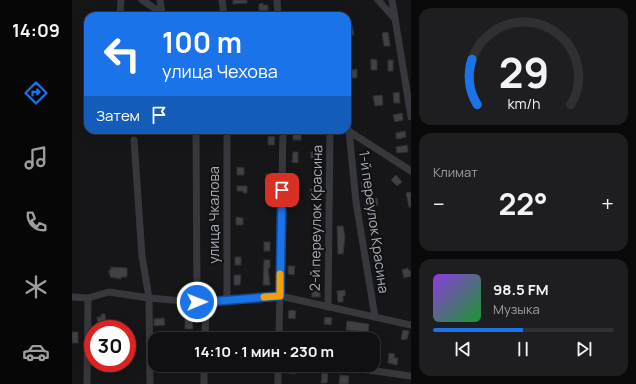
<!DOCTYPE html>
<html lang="ru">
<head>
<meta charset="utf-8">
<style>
  body { margin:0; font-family:Manrope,sans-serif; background:#1e1e20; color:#f1f3f6; height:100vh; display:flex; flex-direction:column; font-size:15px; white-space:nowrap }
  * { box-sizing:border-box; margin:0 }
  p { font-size:13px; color:#9c9d9f }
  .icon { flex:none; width:22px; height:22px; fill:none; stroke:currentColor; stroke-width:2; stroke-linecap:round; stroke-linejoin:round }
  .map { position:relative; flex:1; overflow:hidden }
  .sheet { display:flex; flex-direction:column; gap:8px; padding:8px; background:#09090a; width:225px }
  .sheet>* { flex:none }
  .top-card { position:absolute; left:12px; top:12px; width:267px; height:122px; border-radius:12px; box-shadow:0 4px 16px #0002,0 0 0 1px #303032; background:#1a73e8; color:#fff; overflow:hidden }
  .speed { position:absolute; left:12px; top:320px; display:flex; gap:8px; font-size:20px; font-weight:700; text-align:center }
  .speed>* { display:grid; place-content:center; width:52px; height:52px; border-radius:50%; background:#101012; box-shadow:0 4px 16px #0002,0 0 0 1px #303032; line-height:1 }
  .speed .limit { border:6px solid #d22; background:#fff; color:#111 }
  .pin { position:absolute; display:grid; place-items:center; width:34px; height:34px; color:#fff; margin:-17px; border-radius:8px; box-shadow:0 2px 6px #0006 }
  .me { position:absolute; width:44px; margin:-22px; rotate:89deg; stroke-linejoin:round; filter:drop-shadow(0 0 3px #0008) }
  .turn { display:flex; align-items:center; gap:14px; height:84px; padding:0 12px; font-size:18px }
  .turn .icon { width:52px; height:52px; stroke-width:2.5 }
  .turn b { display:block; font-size:28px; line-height:34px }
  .then { display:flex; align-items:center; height:38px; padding:0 12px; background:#0003; gap:8px; font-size:15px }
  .big { font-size:30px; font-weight:700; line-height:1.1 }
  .sheet .card { flex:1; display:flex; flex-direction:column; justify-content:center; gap:6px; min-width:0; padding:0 14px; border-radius:12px; background:#1e1e20 }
  .sheet .dial { align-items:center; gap:0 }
  .dial svg { height:104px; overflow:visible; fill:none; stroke:#303032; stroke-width:7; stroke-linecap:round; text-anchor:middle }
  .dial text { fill:#f1f3f6; stroke:none }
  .song { display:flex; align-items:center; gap:12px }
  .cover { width:48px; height:48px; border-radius:6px; background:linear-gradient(135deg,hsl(270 70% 55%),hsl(130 70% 35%)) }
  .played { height:4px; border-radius:2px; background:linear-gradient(90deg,#1a73e8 50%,#303032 50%) }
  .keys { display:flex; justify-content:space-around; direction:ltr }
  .heat { display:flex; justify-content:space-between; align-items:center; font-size:22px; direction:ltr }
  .trip { position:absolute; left:76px; top:332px; width:232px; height:40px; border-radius:12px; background:#101012; box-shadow:0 4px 16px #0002,0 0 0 1px #303032; font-weight:700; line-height:40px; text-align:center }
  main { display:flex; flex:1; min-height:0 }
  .tab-bar { display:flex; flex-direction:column; width:72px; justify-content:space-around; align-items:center; background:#060607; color:#9c9d9f }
  .tab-bar .icon { width:28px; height:28px }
  .tab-bar .active { color:#1a73e8 }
  .tab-bar b { font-size:18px; color:#f1f3f6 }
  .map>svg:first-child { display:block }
</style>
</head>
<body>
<main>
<nav class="tab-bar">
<b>14:09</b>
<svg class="icon active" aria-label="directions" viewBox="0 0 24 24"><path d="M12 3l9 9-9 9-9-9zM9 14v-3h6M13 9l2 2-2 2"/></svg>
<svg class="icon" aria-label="music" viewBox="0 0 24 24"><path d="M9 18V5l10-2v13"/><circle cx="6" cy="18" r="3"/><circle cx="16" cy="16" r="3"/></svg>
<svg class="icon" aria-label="phone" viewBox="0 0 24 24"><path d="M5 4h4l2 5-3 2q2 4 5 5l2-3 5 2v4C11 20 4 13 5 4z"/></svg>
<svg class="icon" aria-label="climate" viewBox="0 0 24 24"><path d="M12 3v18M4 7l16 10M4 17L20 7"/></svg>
<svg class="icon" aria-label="car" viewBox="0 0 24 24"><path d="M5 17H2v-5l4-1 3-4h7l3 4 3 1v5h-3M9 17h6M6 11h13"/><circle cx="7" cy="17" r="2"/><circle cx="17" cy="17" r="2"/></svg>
</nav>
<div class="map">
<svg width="339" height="384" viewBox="0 0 339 384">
  <rect width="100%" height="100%" fill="#161618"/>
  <g fill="#404145" stroke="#303034">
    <polygon points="161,0 175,0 175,3 161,4"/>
    <polygon points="191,3 191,5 196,5 196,10 187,11 187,4"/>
    <polygon points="280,25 282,35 275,36 275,26"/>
    <polygon points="316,32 318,46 312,46 310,33"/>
    <polygon points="299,59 305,60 305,70 299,70"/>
    <rect x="316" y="60" width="5" height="11"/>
    <polygon points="285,69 285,78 279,78 279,70"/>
    <polygon points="327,92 328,103 322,103 321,93"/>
    <polygon points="310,95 311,105 303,106 301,96"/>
    <polygon points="330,113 331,120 323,122 321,115"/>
    <polygon points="333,131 334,137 326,139 324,138 324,133"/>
    <rect x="221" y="133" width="8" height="7"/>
    <polygon points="196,136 203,137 202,145 196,145"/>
    <polygon points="335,145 336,152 325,153 324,147"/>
    <polygon points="221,152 226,152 226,163 220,162"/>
    <rect x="239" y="152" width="9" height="6"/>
    <polygon points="165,167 172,168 172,175 165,175"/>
    <polygon points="194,174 201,174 201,181 193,181"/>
    <polygon points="324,175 330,182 325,186 319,180"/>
    <polygon points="298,180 300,190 291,192 289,182"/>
    <polygon points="165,186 175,186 175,193 171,193 171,191 165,191"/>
    <rect x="238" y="189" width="10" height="10"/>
    <polygon points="339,192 339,207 337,207 334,193"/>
    <polygon points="305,198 306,205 300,207 300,210 295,211 293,204 298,202 297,200"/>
    <polygon points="242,209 248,210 248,219 242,218"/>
    <polygon points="164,217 171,218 171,225 164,225"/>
    <polygon points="302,224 304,234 299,235 297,225"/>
    <polygon points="265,226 271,226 273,237 271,254 266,254"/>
    <rect x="192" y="242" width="6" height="9"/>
    <rect x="163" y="257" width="6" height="8"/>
    <polygon points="192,260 198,260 198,268 196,268 198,285 191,285"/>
    <polygon points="216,266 223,266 222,275 216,274"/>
    <rect x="242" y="266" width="6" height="12"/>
    <polygon points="39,267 55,268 55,277 49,277 49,279 38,277 38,274 37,274 37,270 39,270"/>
    <polygon points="336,268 337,271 339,270 339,276 332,278 330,270"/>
    <polygon points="162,275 169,275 168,285 162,285"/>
    <polygon points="273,290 273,296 271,296 271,302 266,302 265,291"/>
    <rect x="240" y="291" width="8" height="6"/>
    <polygon points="217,310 224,311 223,319 216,318"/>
    <polygon points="29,314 33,314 34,327 26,327 25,317 29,317"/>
    <polygon points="120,316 121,329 113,329 113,317"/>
    <polygon points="253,317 260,318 259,325 252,324"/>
    <polygon points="92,318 93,325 82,326 82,319"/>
    <polygon points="275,321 297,324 296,332 274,330"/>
    <polygon points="331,330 337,331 335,339 333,339 333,340 329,339"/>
    <rect x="0" y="332" width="6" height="11"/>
    <polygon points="317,353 323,354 322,358 326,358 325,365 316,363"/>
    <polygon points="212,365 221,366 221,369 224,370 223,374 211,372"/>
    <polygon points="250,373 256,374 255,383 249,383"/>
    <polygon points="268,375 277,376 276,384 267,384"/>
  </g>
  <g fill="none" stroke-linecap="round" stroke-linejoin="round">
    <g stroke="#37383d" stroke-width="7">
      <polyline points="70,0 94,16"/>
      <polyline points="88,0 90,13"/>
      <polyline points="150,0 152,16"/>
      <polyline points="205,0 206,16"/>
      <polyline points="306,0 323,19"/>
      <polyline points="320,0 339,117"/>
      <polyline points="48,16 49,0"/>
      <polyline points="124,130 125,302"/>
      <polyline points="275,130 339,171"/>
      <polyline points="277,131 284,202 303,317"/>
      <polyline points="62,140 70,256 77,298 78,384"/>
      <polyline points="0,297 16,298 37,292 77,298 134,303 208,296 339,325"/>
      <polyline points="155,301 155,130"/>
      <polyline points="256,307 258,130"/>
      <polyline points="133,339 134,303"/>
      <polyline points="207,339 211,130"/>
      <polyline points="261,365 339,376"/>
      <polyline points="15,384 16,298"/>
      <polyline points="132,384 132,365"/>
      <polyline points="206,384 206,365"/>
    </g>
  </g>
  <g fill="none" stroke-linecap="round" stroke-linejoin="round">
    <defs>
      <polyline id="route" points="125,302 134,302 208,296 210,190"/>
    </defs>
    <use href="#route" stroke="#114b97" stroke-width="10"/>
    <use href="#route" stroke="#1a73e8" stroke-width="7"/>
    <polyline stroke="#f59e0b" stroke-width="7" points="192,297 208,296 208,274"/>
  </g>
  <g text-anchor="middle" stroke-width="4" stroke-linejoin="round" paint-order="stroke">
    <g font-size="14" fill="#a8adb8" stroke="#111113">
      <text transform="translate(142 215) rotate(-90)" y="5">улица Чкалова</text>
      <text transform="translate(244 218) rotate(-89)" y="5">2-й переулок Красина</text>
      <text transform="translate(302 222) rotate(82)" y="5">1-й переулок Красина</text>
    </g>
  </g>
</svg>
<div class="speed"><div class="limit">30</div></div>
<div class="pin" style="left:210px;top:190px;background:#d93025"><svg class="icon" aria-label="arrive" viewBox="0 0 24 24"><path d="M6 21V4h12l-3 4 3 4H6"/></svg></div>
<svg class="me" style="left:125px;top:302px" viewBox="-20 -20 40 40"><circle r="17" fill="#1a73e8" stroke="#fff" stroke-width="3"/><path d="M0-11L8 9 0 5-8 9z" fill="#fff"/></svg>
<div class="trip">14:10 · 1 мин · 230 m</div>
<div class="top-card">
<div class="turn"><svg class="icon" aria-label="left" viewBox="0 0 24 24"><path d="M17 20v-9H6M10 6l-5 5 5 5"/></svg><div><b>100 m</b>улица Чехова</div></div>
<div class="then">Затем<svg class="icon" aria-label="arrive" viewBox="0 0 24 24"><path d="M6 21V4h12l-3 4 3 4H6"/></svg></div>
</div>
</div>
<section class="sheet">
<div class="card dial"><svg viewBox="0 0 100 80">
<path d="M14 69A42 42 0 1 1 86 69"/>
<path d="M14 69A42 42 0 0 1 10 34" stroke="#1a73e8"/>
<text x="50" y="56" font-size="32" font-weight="700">29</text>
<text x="50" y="72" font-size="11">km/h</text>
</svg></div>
<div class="card"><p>Климат</p>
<div class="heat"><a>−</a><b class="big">22°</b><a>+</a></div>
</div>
<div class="card">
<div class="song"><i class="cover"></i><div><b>98.5 FM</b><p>Музыка</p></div></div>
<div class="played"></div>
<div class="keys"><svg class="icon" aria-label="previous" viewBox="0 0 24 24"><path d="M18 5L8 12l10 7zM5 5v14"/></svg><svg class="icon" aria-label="pause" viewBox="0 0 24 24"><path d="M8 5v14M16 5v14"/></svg><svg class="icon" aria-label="next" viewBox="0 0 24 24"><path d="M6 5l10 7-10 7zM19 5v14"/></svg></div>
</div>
</section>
</main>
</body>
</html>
